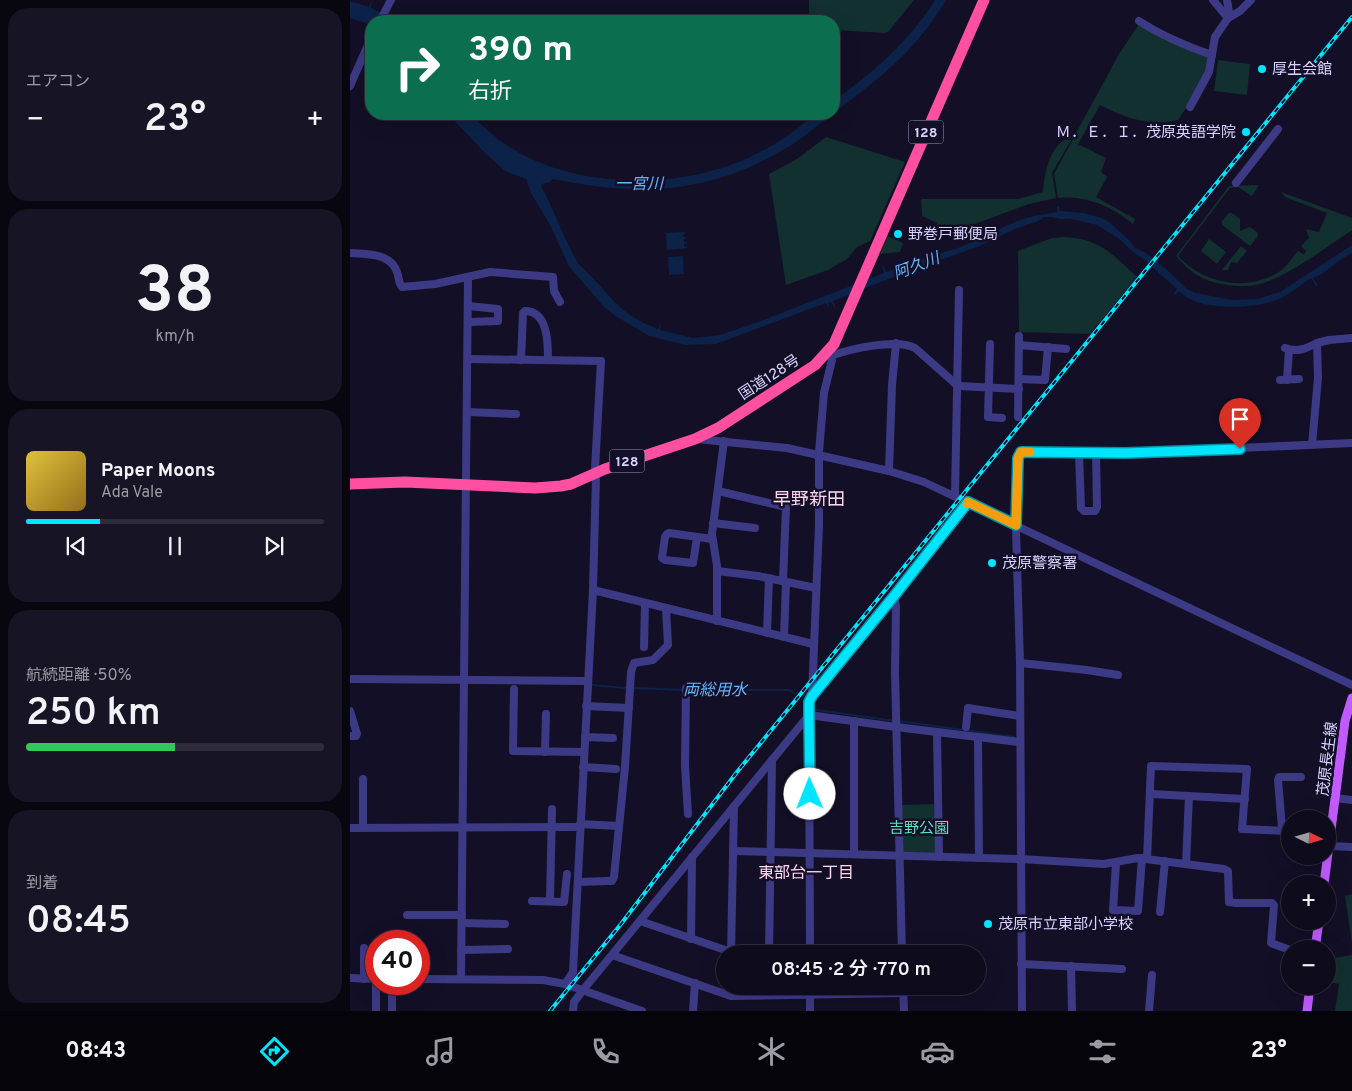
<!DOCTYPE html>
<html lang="ja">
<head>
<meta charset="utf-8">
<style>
  body { margin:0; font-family:Overpass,"Noto Sans JP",sans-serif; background:#171425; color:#f1f3f6; height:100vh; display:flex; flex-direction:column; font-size:19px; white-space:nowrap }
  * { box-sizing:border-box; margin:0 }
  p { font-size:16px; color:#9b9ba3 }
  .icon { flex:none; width:28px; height:28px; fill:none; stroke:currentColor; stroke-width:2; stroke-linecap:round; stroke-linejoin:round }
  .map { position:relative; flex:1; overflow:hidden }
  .drawer { display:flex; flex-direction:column; gap:8px; padding:8px; background:#08060f; width:350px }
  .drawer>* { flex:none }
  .hud { position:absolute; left:15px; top:15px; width:475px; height:105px; border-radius:20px; box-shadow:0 5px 20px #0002,0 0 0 1px #2e2b3b; background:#0b6e4f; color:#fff; overflow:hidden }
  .needle { width:32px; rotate:95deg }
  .controls { position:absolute; left:931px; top:810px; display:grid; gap:10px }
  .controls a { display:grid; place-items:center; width:55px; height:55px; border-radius:50%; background:#0e0b1c; box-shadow:0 5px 20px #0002,0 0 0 1px #2e2b3b; font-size:25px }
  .speed { position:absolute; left:15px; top:930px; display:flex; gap:10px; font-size:25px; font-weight:700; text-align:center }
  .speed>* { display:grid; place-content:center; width:65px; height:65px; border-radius:50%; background:#0e0b1c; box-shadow:0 5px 20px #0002,0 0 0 1px #2e2b3b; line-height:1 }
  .speed .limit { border:8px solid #d22; background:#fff; color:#111 }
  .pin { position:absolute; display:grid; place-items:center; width:42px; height:42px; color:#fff; margin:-51px -21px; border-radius:50% 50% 50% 0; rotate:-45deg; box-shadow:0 0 5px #0007 }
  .pin .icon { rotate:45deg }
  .me { position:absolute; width:55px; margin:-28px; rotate:359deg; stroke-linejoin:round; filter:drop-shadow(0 0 4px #0008) }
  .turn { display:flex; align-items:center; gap:18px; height:105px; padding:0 20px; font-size:22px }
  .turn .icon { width:65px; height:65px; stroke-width:2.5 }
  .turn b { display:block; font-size:35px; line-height:42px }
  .big { font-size:38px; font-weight:600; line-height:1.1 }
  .drawer .widget { flex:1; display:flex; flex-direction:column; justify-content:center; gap:8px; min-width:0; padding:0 18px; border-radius:20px; background:#171425 }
  .drawer .dial { align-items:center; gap:0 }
  .dial b { font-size:65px; line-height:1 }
  .song { display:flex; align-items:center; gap:15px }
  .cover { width:60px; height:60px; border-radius:8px; background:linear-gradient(135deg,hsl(50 70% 55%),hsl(40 70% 35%)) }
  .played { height:5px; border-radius:2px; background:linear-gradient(90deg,#00e5ff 25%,#2e2b3b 25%) }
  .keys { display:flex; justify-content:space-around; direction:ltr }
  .heat { display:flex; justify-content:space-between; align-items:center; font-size:28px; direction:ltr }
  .charge { height:8px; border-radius:4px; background:linear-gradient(90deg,#34c759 50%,#2e2b3b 0) }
  .trip { position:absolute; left:366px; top:945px; width:270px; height:50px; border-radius:25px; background:#0e0b1c; box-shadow:0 5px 20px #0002,0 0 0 1px #2e2b3b; font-weight:600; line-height:50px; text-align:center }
  .tab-bar { display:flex; height:80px; justify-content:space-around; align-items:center; background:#06040b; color:#9b9ba3 }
  .tab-bar .icon { width:35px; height:35px }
  .tab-bar .active { color:#00e5ff }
  .tab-bar b { font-size:22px; color:#f1f3f6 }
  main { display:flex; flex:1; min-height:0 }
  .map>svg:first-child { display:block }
</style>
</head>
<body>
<main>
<section class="drawer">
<div class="widget"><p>エアコン</p>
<div class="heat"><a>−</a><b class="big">23°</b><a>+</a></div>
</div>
<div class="widget dial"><b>38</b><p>km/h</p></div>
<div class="widget">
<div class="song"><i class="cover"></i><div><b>Paper Moons</b><p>Ada Vale</p></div></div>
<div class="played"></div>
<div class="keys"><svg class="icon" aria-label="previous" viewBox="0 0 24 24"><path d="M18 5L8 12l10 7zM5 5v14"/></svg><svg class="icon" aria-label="pause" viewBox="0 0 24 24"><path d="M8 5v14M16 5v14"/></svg><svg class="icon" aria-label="next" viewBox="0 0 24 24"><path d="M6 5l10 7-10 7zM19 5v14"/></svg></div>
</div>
<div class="widget"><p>航続距離 · 50%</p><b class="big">250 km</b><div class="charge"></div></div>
<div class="widget"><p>到着</p><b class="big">08:45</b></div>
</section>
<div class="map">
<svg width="1002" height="1011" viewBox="0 0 1002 1011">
  <rect width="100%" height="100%" fill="#130f26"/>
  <g fill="#12302f">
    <polygon points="459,0 564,0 538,32 535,33 484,30 484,21 459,21"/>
    <path d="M789,24l24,15 46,19c-2,23 -19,44 -31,62 -28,7 -53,-2 -78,-15l-23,41 3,-1 26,13 -5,14 6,5 -11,20 39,22 -2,5c-22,-18 -47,-29 -75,-26l-4,-24 65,-120z"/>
    <polygon points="868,60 900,64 897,95 864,91"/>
    <polygon points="476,137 555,162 520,241 507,247 497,259 478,270 436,285 419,174 447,159"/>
    <path d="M716,139l5,1 -19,33 4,25 -27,6 -95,35 3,-16 -15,-7 -1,-17h97l25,-7c1,-17 6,-44 23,-53z"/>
    <path d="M909,185l-7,11 -14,-9 -8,1 -52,68c27,29 73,37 105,13 6,-5 10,-13 15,-18l6,4 2,-4 -5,-5 8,-8 -3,-9 13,3 8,-19 -42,-16 -4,-5 71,26v12c-24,16 -66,48 -93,54 -15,4 -31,2 -46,-2 -16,-5 -26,-13 -37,-26l53,-70z"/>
    <polygon points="879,213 882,213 890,219 890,231 900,227 908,233 908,236 900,246 872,225 872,221"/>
    <polygon points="538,236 553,243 550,252 530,254"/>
    <path d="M713,237c36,1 49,17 74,40l-47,57 -71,-2 -1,-81 34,-13z"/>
    <polygon points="859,239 876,252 867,264 851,251"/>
    <polygon points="891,246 897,251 887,263 881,262 878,270 872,270"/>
    <polygon points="585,804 586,853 553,852 551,805"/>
    <polygon points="1002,894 1002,943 995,896"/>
    <polygon points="1002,955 1002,1011 985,1011 989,984 978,982 978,959"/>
  </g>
  <g fill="#0c2248">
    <polygon points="22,0 21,8 46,21 21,21 21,25 0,18 0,1 19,7"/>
    <path d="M585,0h11c-32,53 -64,76 -112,113v-12c39,-29 75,-59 101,-101z"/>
    <path d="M98,114h22c11,10 22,21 35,30 67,46 177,47 249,11 12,-6 25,-13 36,-21 6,-4 22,-18 27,-20 4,-2 11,0 16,0 -16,11 -30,25 -47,34 -76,46 -147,49 -233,31l-3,3 -8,2 -1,2c14,25 22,52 37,77 3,4 7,7 11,11 25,26 32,41 69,55l2,-5h1l-1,6 33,8 27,-3 41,-14 123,-48 -2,-10 4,9 41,-15 31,-9 59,-27 17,-5 23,-4v-6h2l1,5 24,2 18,5 7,4 20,18 6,8 11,5 20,16 21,20 9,4 36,7 25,-1 23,-7 72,-47v8l-12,7 -18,14 -9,4 5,7 -2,1 -5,-8c-11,7 -20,16 -32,21 -22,9 -66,11 -87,1 -5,-2 -9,-6 -13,-9l-3,4 -2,-2 3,-4 -36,-32 -7,-4 -16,-15 -21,-13 -25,-6h-12l-9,-2h-7l-6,4 -23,8 -35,17 -79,28 -68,27 3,9 -5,-8 -3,1 2,7 -4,-7 -110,41 -31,1 -36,-9 -32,-19 -13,-10 -35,-41 -19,-41 -19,-32 -5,-14 -21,-8 -20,-18z"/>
    <polygon points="333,232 336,233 333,235 333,237 337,237 334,239 334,242 337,242 337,243 334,244 334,246 338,248 317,250 316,233"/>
    <polygon points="333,256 334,274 319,275 318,257"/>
  </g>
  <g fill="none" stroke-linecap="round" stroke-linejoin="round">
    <g stroke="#0c2248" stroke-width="2">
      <polyline points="241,685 275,688"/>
      <polyline points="283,688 333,690"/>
      <polyline points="337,690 440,690 446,694"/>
      <polyline points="467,710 545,721"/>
      <polyline points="549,721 664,737"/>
    </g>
    <g stroke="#3d3a85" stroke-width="8">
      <polyline points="863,0 878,18"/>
      <polyline points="878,18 890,11 901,0"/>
      <polyline points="30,21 41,0"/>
      <path d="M789,21c23,15 47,25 73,34"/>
      <polyline points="0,86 21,38"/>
      <polyline points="840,107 859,72 865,37 878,18 879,12 877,0"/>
      <polyline points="886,183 928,129"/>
      <path d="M0,253c16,1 41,0 47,19 2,5 1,10 5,15l33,-3 55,-12 63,5 1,14 6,11"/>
      <polyline points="118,306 148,309 148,321 119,322"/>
      <polyline points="640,344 638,417 652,418"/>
      <polyline points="669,345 716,349"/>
      <path d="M935,348c12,5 22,0 32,-5"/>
      <path d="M480,356c21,-7 66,-18 85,-8l43,38 61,3"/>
      <polyline points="118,359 251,361 245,469 246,477 243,590 223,972 215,984"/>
      <path d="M171,360l2,-47 2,-2c23,0 23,32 23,49"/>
      <polyline points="669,379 695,380 698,347"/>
      <polyline points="930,380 949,379"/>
      <polyline points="937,380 939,350"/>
      <polyline points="117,412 166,414"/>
      <polyline points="668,417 669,336"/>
      <polyline points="347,439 437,448 539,471 574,482 1002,685"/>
      <polyline points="962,445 968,378 967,343 979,340 1002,338"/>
      <polyline points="729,453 731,508 734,511 745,511 747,507 746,453"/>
      <polyline points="539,471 542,385 546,343"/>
      <polyline points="368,491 436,507 433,581"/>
      <polyline points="605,495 609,290"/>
      <polyline points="363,523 405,528"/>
      <polyline points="347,537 343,563 315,560 312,558 315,537 317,534 319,533 362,539"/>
      <polyline points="367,571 408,576 466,588"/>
      <polyline points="243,590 463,644"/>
      <polyline points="544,597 546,606 545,673 552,954"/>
      <polyline points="367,621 367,566 362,534 374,441"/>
      <polyline points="417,633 419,578"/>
      <polyline points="434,637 436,582"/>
      <polyline points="294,647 295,603"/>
      <polyline points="670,663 737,670 768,675"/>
      <polyline points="0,679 237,681"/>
      <polyline points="336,688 335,766 338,814"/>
      <polyline points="164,689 163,751 234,752"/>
      <polyline points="462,696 469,525 469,452 474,393 482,360 478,352"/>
      <polyline points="236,706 279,708"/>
      <polyline points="0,711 7,734 6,736 0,736"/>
      <polyline points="459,715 546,727 669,742"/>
      <polyline points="504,721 504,854"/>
      <polyline points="616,727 618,708 670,716"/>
      <polyline points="587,732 589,857"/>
      <polyline points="235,737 263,738"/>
      <polyline points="628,738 629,858"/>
      <polyline points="195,752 196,714"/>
      <polyline points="233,767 266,769"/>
      <polyline points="801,794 895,799"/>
      <polyline points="985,798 1002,800"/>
      <polyline points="230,824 269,826"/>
      <polyline points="0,828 229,827"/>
      <polyline points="13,828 13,779"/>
      <polyline points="938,831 932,828 928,780 929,777 951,777"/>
      <polyline points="979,846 1002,847"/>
      <polyline points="383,851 670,859 754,864 788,858 874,869 878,871 879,902 886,903 922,903 924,905 921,943 940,950"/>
      <polyline points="797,859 801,766 897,769 892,829 937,831"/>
      <polyline points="766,863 763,910 788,911 792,858"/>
      <polyline points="836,864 839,796"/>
      <polyline points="228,882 258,881 262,881 264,877 275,767 281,672 284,663 303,660 318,645 316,608"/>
      <polyline points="182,901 214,902 217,874"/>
      <polyline points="200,901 202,809"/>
      <polyline points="810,912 815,861"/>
      <polyline points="57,915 112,915"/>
      <polyline points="290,921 381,952"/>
      <polyline points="112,923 155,924"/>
      <polyline points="341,939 342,857"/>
      <polyline points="14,948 14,979"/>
      <polyline points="111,950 158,949"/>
      <polyline points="381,954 384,806"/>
      <polyline points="419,954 422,760"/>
      <polyline points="460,954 459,702 462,696 544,597 619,502"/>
      <polyline points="262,955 381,996 553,993"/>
      <polyline points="671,964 772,969"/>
      <polyline points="721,966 722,1011"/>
      <polyline points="0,978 26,979 26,1011"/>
      <polyline points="69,979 193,980 215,984 292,1011"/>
      <polyline points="111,979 118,278"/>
      <polyline points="553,986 554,1011"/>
      <polyline points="42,1011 42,984"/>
      <polyline points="223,1011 224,1002 233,990 459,715"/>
      <polyline points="343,1011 345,983"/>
      <polyline points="460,1011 460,986"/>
      <path d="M672,1011l-2,-348 -4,-134 2,-71c2,-6 5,-6 12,-6l96,1 226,-10"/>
      <polyline points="799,1011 802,975"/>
    </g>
    <g stroke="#c25bff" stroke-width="9">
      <polyline points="974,884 995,721 1002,698"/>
      <polyline points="965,949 969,921"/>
      <polyline points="957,1011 960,986"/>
    </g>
    <polyline stroke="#ff4fa3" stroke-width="11" points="0,484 55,482 185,488 211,486 221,484 255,469 345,439 368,428 465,365 484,344 634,0"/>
    <defs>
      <polyline id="rail" points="200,1011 271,924 387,772 1002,17"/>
    </defs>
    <use href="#rail" stroke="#00e5ff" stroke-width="4"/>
    <use href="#rail" stroke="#130f26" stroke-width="2" stroke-dasharray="5.5" stroke-linecap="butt"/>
  </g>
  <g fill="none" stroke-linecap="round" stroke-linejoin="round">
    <defs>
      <polyline id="route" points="460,794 459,714 459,702 462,696 544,596 618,502 666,525 668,458 671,452 776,453 890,449"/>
    </defs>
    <use href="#route" stroke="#0095a6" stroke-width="12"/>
    <use href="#route" stroke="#00e5ff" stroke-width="9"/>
    <polyline stroke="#f59e0b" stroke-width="9" points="617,504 618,502 666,525 668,458 671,452 680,452"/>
  </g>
  <g fill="#00e5ff" stroke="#130f26" stroke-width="2">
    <circle cx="912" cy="69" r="5"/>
    <circle cx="896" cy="132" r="5"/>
    <circle cx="548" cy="234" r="5"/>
    <circle cx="642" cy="563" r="5"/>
    <circle cx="638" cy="924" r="5"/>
  </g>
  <g text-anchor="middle" stroke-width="5" stroke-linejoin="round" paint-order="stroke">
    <g fill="#130f26" stroke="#9e99be" stroke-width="1">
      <rect x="558.5" y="120.5" width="35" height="23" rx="4"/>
      <rect x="259.5" y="449.5" width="35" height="23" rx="4"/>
    </g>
    <g font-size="14" font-weight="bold" fill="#d9d4ff">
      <text x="576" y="137">128</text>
      <text x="277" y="466">128</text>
    </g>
    <g font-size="15" fill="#d9d4ff" stroke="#130f26" text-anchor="start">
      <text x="922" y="74">厚生会館</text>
      <text x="886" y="137" text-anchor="end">Ｍ．Ｅ．Ｉ．茂原英語学院</text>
      <text x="558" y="239">野巻戸郵便局</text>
      <text x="652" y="568">茂原警察署</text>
      <text x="648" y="929">茂原市立東部小学校</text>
    </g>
    <g font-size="15" fill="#d9d4ff" stroke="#130f26">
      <text transform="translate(419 377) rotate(-33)" y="5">国道128号</text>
      <text transform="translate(977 759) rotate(-83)" y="5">茂原長生線</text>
    </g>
    <g font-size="15" fill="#5fe0c0" stroke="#130f26">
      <text x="569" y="833">吉野公園</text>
    </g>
    <g font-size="16" font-style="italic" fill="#62b6ff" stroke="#130f26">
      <text x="289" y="189">一宮川</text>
      <text transform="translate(566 265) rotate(-21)" y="6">阿久川</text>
      <text x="365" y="695">両総用水</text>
    </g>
    <g font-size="16" fill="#ffd6f0" stroke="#130f26">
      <text x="456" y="878">東部台一丁目</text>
    </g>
    <g font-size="18" fill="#ffd6f0" stroke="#130f26">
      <text x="459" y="505">早野新田</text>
    </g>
  </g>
</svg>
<div class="controls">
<a><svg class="needle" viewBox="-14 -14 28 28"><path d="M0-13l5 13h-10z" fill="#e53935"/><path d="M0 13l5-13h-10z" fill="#9b9ba3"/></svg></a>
<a>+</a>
<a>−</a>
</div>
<div class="speed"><div class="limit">40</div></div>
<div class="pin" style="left:890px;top:449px;background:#d93025"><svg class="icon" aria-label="arrive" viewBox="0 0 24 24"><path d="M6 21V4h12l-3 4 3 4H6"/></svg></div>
<svg class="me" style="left:460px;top:794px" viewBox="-20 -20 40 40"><circle r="19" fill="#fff"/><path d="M0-13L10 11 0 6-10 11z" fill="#00e5ff"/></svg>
<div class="trip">08:45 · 2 分 · 770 m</div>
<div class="hud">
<div class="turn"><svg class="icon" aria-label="right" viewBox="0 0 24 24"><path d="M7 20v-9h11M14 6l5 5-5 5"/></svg><div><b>390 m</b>右折</div></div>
</div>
</div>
</main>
<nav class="tab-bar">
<b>08:43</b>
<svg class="icon active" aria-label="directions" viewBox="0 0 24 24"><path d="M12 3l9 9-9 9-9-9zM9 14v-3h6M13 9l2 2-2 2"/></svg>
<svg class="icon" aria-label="music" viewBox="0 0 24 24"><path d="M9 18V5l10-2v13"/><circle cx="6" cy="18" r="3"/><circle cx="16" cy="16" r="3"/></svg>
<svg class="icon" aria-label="phone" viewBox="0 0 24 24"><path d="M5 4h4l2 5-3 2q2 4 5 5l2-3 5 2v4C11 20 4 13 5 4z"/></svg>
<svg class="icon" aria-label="climate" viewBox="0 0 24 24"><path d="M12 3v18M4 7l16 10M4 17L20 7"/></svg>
<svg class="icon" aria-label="car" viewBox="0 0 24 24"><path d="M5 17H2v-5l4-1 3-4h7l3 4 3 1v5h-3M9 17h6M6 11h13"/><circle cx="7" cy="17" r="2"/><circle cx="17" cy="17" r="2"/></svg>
<svg class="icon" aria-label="filters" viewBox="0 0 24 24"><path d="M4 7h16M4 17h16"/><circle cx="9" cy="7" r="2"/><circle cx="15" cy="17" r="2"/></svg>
<b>23°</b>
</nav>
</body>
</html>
